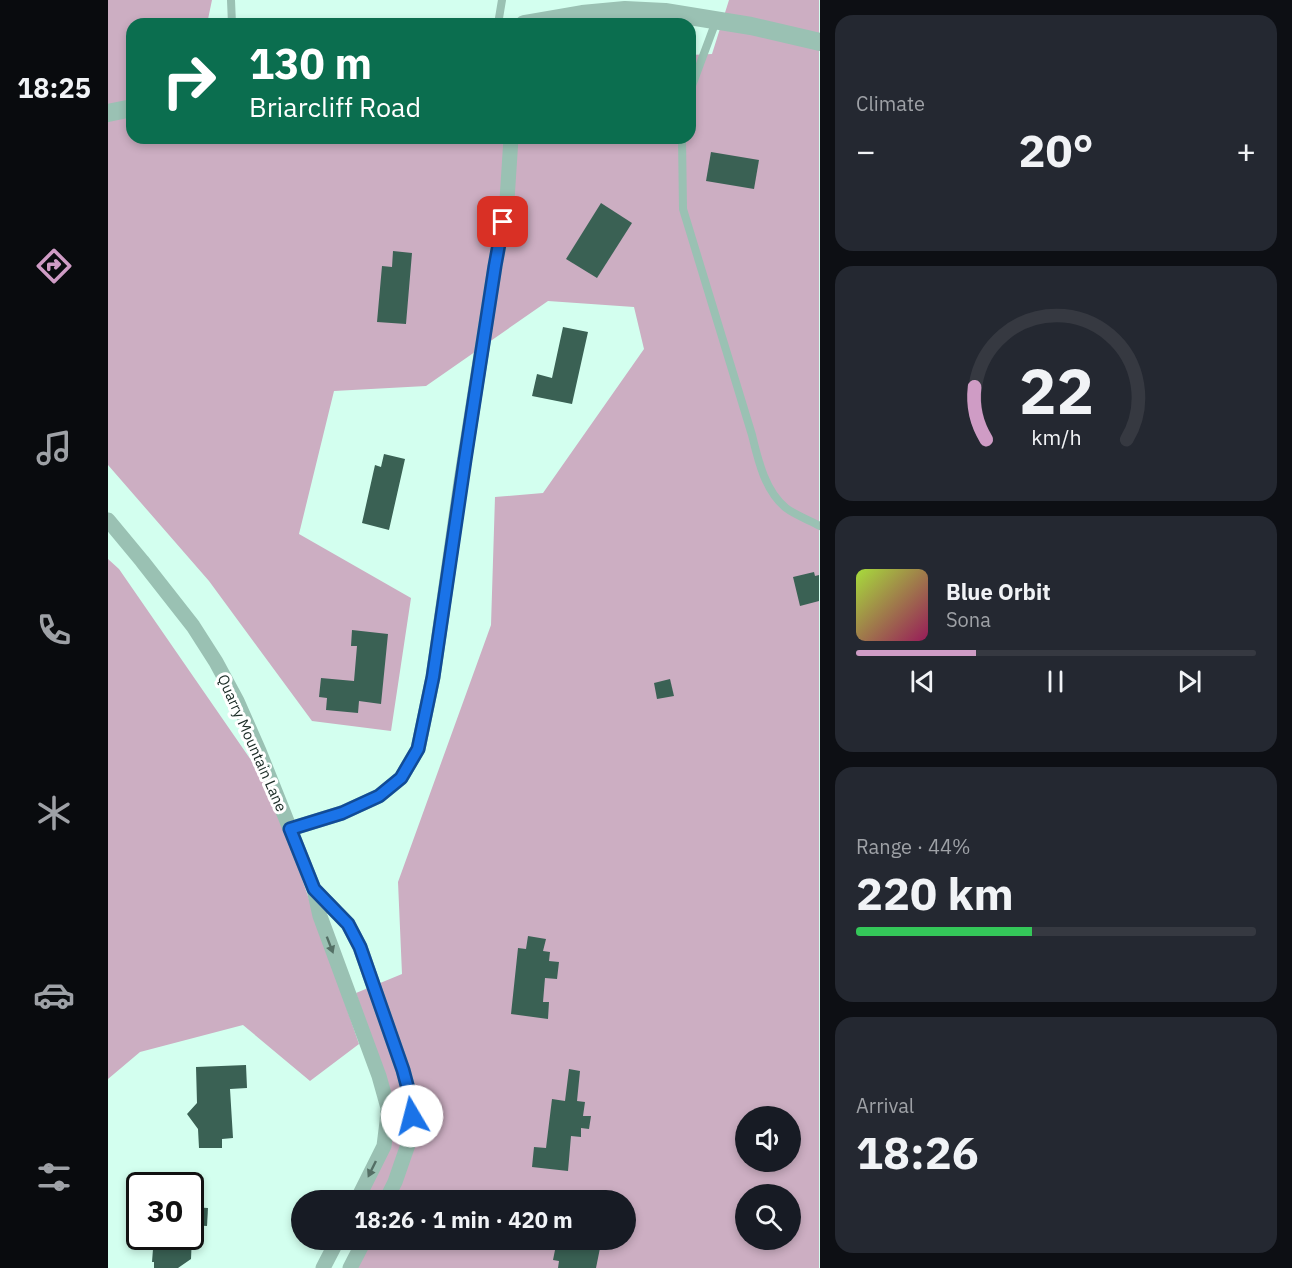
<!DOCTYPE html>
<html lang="en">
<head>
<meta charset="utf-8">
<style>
  body { margin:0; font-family:"IBM Plex Sans",sans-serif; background:#242831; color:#f1f3f6; height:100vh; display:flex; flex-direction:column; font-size:22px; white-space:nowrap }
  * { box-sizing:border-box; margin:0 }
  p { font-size:20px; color:#9ea1a6 }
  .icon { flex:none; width:33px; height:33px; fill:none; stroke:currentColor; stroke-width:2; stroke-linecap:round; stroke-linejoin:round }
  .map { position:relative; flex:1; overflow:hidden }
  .side { display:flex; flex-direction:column; gap:15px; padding:15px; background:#0d0f14; width:472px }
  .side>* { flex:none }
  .top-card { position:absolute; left:18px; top:18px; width:570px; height:126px; border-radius:18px; box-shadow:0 3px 9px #0003; background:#0b6e4f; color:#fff; overflow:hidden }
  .fabs { position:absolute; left:627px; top:1106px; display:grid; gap:12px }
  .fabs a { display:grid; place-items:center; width:66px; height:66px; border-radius:50%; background:#171b24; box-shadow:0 3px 9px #0003; font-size:30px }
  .speed { position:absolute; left:18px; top:1172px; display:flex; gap:12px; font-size:30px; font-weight:700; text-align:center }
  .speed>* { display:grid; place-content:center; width:78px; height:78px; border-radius:50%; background:#171b24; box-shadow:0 3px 9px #0003; line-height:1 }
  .speed .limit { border:3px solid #111; border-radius:9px; background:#fff; color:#111 }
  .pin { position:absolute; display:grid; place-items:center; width:51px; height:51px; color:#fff; margin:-26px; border-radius:12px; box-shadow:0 3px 9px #0006 }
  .me { position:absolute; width:66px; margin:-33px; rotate:352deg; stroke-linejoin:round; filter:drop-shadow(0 0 4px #0008) }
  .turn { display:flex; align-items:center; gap:21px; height:126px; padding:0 24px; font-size:27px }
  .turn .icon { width:78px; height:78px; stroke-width:2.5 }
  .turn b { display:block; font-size:42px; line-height:51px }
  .big { font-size:45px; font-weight:700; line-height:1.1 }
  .side .card { flex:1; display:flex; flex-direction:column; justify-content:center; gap:9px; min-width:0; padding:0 21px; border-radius:18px; background:#242831 }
  .side .dial { align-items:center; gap:0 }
  .dial svg { height:156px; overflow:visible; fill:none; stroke:#363941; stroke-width:7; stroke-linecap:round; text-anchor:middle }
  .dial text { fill:#f1f3f6; stroke:none }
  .song { display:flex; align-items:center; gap:18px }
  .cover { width:72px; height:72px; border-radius:9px; background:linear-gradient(135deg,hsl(80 70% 55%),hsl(330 70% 35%)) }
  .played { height:6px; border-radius:3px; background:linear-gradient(90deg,#cf9cc5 30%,#363941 30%) }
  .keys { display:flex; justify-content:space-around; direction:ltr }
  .heat { display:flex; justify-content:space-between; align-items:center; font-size:33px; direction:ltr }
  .charge { height:9px; border-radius:4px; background:linear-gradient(90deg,#34c759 44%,#363941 0) }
  .trip { position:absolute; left:183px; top:1190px; width:345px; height:60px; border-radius:30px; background:#171b24; box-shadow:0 3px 9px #0003; font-weight:700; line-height:60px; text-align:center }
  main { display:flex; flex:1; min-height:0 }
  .tab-bar { display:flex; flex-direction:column; width:108px; justify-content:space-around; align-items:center; background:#090b0e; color:#9ea1a6 }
  .tab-bar .icon { width:42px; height:42px }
  .tab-bar .selected { color:#cf9cc5 }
  .tab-bar b { font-size:27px; color:#f1f3f6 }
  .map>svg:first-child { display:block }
</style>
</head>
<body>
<main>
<nav class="tab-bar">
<b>18:25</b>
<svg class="icon selected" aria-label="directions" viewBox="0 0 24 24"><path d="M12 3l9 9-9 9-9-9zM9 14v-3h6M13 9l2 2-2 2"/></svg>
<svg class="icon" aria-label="music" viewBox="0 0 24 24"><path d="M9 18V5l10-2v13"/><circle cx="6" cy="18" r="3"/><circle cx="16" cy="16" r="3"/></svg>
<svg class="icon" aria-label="phone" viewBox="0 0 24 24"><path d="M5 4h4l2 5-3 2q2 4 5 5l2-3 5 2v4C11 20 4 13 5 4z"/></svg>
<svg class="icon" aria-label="climate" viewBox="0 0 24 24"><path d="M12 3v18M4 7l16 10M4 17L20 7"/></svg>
<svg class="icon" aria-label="car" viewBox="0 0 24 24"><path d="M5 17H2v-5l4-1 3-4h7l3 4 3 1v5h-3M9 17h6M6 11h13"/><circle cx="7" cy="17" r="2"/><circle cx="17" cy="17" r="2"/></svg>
<svg class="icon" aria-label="filters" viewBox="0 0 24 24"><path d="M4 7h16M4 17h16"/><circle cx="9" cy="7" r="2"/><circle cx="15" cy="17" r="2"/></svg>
</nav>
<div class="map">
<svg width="712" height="1268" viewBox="0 0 712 1268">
  <rect width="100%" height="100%" fill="#d3ffef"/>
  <g fill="#ccaec2" fill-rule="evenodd">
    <path d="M0,0h104l-5,24h-75v114h558v-83l22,-1 17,-54h90v1268h-462l5,-29h264v-39h-258l5,-31 23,-57 -40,-119 46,-19 -4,-92 93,-257 4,-128 48,-4 101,-144 -10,-42 -86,-6 -122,85 -92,5 -35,143 112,64 -20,133 -79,-10 -103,-140 -101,-116zM638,1116h44v45h-44zM638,1194h44v45h-44z"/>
    <polygon points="0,559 11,569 163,789 251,1044 202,1081 135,1025 32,1052 0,1079"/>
  </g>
  <g fill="#3a6154">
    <polygon points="603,152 651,160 646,189 598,181"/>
    <polygon points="493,203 524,223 489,278 458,259"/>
    <polygon points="285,251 304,253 298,324 269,322 274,266 284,267"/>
    <polygon points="455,327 480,332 464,404 424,396 429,374 444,378"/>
    <polygon points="276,454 297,459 281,530 254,523 267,465 273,467"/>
    <polygon points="706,572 707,576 711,575 711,601 692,606 685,577"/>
    <polygon points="244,630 280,634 273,704 251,701 250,713 218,710 219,698 211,697 213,678 246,681 249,646 243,646"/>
    <polygon points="562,679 566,696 549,699 546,683"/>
    <polygon points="420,936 438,939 435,951 442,952 441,961 451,962 449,979 437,978 435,1002 441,1002 440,1019 403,1014 410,948 418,949"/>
    <polygon points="138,1065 139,1088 122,1089 125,1138 114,1139 114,1148 91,1148 90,1129 79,1114 89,1103 88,1067"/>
    <polygon points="461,1069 472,1071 469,1101 477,1102 475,1116 483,1116 481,1129 473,1128 473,1137 463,1136 460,1171 424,1167 426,1147 438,1148 444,1099 457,1101"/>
    <polygon points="82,1207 100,1208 99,1226 82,1225"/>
    <polygon points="46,1236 84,1236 83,1259 70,1268 46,1268 46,1262 44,1262"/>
    <polygon points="449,1240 492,1248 488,1268 450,1268 451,1261 445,1260"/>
  </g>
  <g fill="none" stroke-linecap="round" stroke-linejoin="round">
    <g stroke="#9ac1b3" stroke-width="8">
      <polyline points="123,0 124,24"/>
      <polyline points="390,24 394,0"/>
      <polyline points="582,91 608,21"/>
      <path d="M574,138l1,71 69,226c6,25 13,56 34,73 9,7 23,12 34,18"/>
    </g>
    <g stroke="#9ac1b3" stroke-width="15">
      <polyline points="0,520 34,561 85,626 108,662 129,701 151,751 206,889 212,916 271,1076 280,1108 279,1122 276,1146 249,1200"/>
      <polyline points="182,829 234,813 271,796 293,778 310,749 325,677 353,482 387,266 399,200 403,138"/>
      <polyline points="206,889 240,924 252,947 295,1070 303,1100 304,1133 287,1182 278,1200"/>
      <polyline points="215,1268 230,1239"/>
      <polyline points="242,1268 257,1239"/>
    </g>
    <g stroke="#9ac1b3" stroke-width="18">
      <polyline points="416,24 474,14 517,10 557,12 643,26 712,42"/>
      <polyline points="0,113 24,108"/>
    </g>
  </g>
  <defs><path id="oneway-solid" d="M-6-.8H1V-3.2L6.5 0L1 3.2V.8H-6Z" transform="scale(1.5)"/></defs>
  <g fill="#546f65">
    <use href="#oneway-solid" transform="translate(222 945) rotate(69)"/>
    <use href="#oneway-solid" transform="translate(264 1169) rotate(116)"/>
  </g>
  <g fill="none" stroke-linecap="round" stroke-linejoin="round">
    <defs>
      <polyline id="route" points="304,1116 303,1100 295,1070 252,947 240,924 206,889 182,829 234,813 271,796 293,778 310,749 325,677 357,460 387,266 395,222"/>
    </defs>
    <use href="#route" stroke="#114b97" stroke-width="15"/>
    <use href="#route" stroke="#1a73e8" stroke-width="10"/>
  </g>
  <g text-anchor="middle" stroke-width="6" stroke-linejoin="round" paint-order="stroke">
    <g font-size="15" fill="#1b2c26" stroke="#fff">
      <text transform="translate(144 743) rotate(66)" y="5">Quarry Mountain Lane</text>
    </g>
  </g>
</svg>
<div class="fabs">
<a><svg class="icon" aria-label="sound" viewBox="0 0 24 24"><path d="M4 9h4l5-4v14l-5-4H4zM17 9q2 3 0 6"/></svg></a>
<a><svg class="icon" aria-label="search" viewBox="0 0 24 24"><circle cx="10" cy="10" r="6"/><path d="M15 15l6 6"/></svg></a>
</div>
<div class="speed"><div class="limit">30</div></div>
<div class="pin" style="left:395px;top:222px;background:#d93025"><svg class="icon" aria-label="arrive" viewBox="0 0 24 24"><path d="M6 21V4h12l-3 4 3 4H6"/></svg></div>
<svg class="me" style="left:304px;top:1116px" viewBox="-20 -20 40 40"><circle r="19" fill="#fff"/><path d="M0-13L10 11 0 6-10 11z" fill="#1a73e8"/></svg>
<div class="trip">18:26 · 1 min · 420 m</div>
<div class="top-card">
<div class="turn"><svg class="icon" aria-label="right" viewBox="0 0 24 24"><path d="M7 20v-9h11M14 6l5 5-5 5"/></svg><div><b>130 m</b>Briarcliff Road</div></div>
</div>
</div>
<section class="side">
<div class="card"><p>Climate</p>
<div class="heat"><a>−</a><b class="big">20°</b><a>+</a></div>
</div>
<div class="card dial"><svg viewBox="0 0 100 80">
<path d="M14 69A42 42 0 1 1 86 69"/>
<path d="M14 69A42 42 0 0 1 8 42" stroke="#cf9cc5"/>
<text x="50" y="56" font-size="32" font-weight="700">22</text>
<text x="50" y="72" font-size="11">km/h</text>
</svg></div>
<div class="card">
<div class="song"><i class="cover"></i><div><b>Blue Orbit</b><p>Sona</p></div></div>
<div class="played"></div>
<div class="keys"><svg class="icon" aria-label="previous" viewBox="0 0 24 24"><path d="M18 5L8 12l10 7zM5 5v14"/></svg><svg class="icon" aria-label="pause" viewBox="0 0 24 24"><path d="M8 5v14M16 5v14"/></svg><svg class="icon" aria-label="next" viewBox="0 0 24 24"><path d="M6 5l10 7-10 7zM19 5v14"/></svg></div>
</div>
<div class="card"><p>Range · 44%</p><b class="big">220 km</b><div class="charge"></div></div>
<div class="card"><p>Arrival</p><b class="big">18:26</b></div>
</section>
</main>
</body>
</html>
